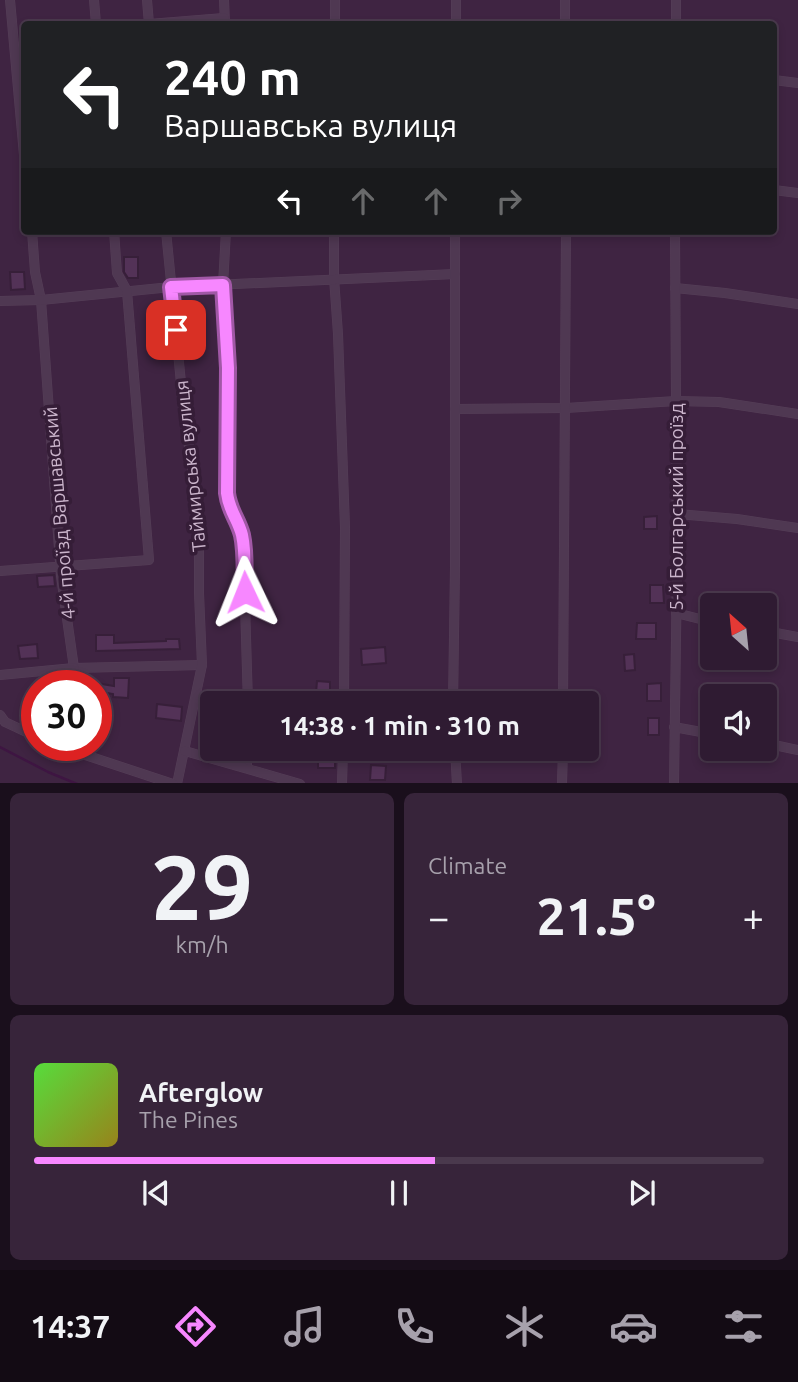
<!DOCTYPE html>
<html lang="en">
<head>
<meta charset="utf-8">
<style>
  body { margin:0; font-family:Ubuntu,sans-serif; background:#37243a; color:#f1f3f6; height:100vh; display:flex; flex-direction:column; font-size:26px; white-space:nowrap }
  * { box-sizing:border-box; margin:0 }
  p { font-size:23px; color:#a7a1ac }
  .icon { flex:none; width:38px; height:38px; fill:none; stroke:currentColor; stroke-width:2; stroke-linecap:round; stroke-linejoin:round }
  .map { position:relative; height:783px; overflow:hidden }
  .drawer { display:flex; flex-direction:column; gap:10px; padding:10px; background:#1a0f1c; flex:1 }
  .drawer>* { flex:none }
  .guide { position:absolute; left:21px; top:21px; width:756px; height:214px; border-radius:7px; box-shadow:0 4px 10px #0003,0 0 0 2px #4a394d; background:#202124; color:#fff; overflow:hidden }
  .needle { width:46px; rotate:333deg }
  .buttons { position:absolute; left:700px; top:593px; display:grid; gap:14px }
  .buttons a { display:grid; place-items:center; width:77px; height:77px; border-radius:7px; background:#2f1b32; box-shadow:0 4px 10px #0003,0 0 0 2px #4a394d; font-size:35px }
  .speed { position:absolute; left:21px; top:670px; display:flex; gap:14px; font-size:35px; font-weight:700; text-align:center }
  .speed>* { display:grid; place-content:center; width:91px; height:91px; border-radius:50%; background:#2f1b32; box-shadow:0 4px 10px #0003,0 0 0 2px #4a394d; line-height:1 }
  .speed .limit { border:10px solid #d22; background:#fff; color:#111 }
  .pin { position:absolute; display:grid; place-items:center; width:60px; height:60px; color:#fff; margin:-30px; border-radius:14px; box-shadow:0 4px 10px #0006 }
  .me { position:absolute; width:77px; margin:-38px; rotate:358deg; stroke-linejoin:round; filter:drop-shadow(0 0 5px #0008) }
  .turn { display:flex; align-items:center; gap:24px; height:147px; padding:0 28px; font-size:32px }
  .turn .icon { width:91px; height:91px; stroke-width:2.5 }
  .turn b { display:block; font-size:49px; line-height:60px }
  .lanes { display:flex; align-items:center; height:66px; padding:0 28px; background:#0003; justify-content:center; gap:35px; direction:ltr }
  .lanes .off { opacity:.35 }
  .big { font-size:52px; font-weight:700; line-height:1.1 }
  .drawer .card { flex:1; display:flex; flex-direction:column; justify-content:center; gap:10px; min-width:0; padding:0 24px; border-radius:10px; background:#37243a }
  .drawer .dial { align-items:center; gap:0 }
  .dial b { font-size:91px; line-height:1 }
  .song { display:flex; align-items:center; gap:21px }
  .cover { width:84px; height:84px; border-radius:10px; background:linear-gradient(135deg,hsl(110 70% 55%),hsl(50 70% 35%)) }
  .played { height:7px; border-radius:4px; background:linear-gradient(90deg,#f787ff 55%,#4a394d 55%) }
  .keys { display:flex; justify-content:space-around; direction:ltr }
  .heat { display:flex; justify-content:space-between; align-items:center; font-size:38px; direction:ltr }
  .drawer .tiles { flex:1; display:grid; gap:10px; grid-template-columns:1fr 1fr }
  .card:last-child { grid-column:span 2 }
  .trip { position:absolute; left:200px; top:691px; width:399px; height:70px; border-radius:7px; background:#2f1b32; box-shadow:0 4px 10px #0003,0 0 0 2px #4a394d; font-weight:700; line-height:70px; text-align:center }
  .menu { display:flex; height:112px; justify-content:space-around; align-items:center; background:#130b14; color:#a7a1ac }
  .menu .icon { width:49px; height:49px }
  .menu .selected { color:#f787ff }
  .menu b { font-size:32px; color:#f1f3f6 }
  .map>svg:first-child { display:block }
</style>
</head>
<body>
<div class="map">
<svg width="798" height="784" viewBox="0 0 798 784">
  <rect width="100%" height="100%" fill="#3f2442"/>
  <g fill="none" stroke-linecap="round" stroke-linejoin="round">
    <polyline stroke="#3e1542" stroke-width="2.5" points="0,747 48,772 77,784"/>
  </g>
  <g fill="#533257" stroke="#371f39" stroke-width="2">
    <polygon points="124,257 138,257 138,278 128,278 124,272"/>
    <polygon points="10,272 24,272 25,289 11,290"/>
    <polygon points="657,516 657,529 644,529 644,517"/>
    <polygon points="54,575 55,586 38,587 37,576"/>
    <polygon points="650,585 663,585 664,603 650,603"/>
    <polygon points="637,623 656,623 656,639 636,639"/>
    <polygon points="96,635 114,635 114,643 166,641 166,639 179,639 180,649 96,651"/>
    <polygon points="37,644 38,658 20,659 18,646"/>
    <polygon points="385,647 386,663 362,665 361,649"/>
    <polygon points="634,654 635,670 625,671 624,655"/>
    <polygon points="114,678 129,678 128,698 113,697 113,694 96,691 96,683 114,686"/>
    <polygon points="317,681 330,682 330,694 316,693"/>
    <polygon points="661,683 661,701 647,701 647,684"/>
    <polygon points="157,704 182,707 181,721 156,718"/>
    <rect x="648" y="718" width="11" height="17"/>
    <rect x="318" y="756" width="17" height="12"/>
    <polygon points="371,765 386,766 385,780 370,780"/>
  </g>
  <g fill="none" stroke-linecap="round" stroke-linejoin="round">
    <defs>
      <g id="minor">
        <polyline points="10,0 24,155"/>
        <polyline points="94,0 96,24"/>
        <polyline points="147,0 149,24"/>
        <polyline points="224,0 225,24"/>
        <polyline points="335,0 335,24"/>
        <polyline points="565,0 565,24"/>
        <polyline points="149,24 224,18"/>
        <polyline points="456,24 456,0"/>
        <polyline points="676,24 676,0"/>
        <polyline points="774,80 798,83"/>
        <polyline points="774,190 798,193"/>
        <polyline points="32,231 35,272 41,300 61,576 74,668 202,665"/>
        <polyline points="166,231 183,403 199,519 199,593 202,665 177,784"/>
        <path d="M226,231l-3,54 5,83 -1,125c2,16 10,28 16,44l5,167"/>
        <polyline points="334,231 334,278 338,334 345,527 344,704"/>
        <polyline points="675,288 725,293 798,304"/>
        <polyline points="0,301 41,300 171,287 455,274"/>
        <polyline points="455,409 566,408 676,401 719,402 798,414"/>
        <polyline points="677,514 737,519 798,528"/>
        <polyline points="0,571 149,560 127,291 117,273 114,231"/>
        <polyline points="676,613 712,622"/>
        <polyline points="765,631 798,637"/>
        <polyline points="0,675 74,668"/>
        <polyline points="453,704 455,567 455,231"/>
        <polyline points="563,704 566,231"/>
        <polyline points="0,715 5,722 37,737"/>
        <polyline points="674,727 712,734"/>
        <polyline points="765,743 798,750"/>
        <polyline points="58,746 173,784"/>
        <polyline points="247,749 247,768"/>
        <polyline points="455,749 457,784"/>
        <polyline points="185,751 300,784"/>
        <polyline points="342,784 343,749"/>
        <polyline points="562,784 563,749"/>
        <polyline points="674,784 677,566 675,231"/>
      </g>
    </defs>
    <use href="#minor" stroke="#563f58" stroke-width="10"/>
    <use href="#minor" stroke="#4f3852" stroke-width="9"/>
  </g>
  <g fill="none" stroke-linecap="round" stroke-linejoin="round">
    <defs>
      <path id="route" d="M176,330l-5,-43 52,-2 5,83 -1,125c2,18 11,26 15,42 4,18 2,39 3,57"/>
    </defs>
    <use href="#route" stroke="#a158a6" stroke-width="18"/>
    <use href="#route" stroke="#f787ff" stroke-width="12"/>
  </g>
  <g text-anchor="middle" stroke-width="7" stroke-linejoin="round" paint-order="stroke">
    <g font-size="19" fill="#cbb5cc" stroke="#351d37">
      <text transform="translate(190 466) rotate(-96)" y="7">Таймирська вулиця</text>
      <text transform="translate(676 507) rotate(-90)" y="7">5-й Болгарський проїзд</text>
      <text transform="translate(59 513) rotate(-95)" y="7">4-й проїзд Варшавський</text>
    </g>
  </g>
</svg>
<div class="buttons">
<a><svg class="needle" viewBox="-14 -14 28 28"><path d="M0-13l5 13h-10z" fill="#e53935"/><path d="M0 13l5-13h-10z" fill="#a7a1ac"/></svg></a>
<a><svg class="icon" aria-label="sound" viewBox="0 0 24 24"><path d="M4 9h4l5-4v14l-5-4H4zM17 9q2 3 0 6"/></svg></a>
</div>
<div class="speed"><div class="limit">30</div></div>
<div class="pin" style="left:176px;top:330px;background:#d93025"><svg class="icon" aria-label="arrive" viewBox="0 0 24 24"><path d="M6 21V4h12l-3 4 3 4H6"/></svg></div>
<svg class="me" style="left:245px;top:592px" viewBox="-20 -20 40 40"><path d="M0-17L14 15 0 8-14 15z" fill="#f787ff" stroke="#fff" stroke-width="4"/></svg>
<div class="trip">14:38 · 1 min · 310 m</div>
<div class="guide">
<div class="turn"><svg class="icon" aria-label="left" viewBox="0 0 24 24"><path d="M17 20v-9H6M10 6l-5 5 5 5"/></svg><div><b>240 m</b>Варшавська вулиця</div></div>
<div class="lanes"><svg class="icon" aria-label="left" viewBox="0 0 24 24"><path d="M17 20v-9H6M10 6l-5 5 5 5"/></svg><svg class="icon off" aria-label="ahead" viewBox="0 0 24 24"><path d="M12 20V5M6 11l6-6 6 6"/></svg><svg class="icon off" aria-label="ahead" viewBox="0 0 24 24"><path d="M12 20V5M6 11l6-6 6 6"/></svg><svg class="icon off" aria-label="right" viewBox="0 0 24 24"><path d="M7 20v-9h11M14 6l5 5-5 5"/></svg></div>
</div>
</div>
<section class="drawer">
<div class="tiles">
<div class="card dial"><b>29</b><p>km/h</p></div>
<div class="card"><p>Climate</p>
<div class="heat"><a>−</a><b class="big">21.5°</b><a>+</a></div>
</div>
<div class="card">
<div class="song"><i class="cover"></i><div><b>Afterglow</b><p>The Pines</p></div></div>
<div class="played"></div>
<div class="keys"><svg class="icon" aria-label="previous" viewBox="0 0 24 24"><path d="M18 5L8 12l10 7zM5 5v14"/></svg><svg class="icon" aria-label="pause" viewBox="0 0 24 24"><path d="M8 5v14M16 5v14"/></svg><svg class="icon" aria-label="next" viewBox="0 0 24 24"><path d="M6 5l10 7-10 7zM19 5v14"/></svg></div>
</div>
</div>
</section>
<nav class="menu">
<b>14:37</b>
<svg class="icon selected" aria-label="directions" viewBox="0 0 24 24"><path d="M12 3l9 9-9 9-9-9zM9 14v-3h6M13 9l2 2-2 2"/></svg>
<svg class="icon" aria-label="music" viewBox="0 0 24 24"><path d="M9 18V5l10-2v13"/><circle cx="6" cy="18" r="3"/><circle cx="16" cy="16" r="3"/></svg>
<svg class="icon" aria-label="phone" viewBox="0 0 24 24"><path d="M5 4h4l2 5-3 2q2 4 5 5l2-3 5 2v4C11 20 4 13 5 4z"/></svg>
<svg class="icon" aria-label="climate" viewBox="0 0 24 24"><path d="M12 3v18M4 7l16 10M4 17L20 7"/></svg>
<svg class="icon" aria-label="car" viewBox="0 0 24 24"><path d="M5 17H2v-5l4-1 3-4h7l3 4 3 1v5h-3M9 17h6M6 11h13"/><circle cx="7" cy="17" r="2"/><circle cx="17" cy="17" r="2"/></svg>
<svg class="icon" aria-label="filters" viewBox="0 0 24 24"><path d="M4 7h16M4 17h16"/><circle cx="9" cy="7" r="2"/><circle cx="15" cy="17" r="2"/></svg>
</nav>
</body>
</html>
